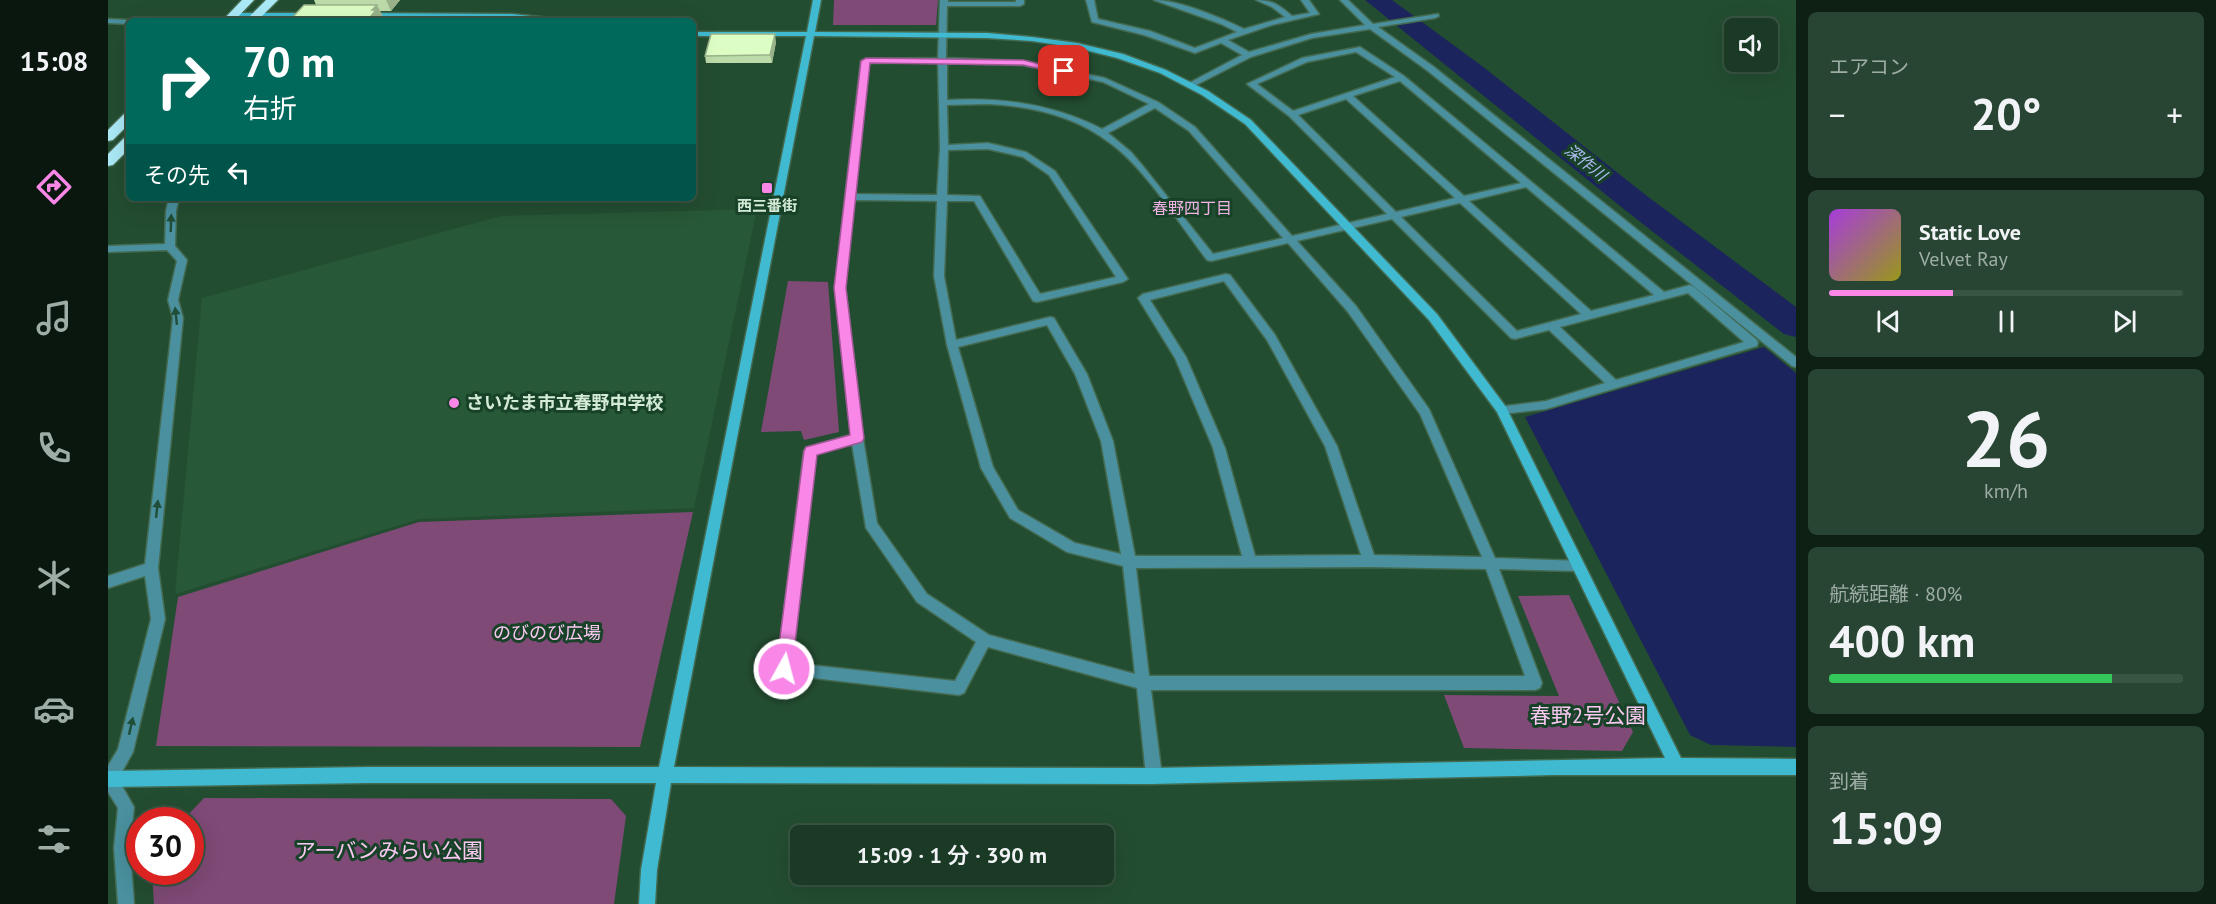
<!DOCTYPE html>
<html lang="ja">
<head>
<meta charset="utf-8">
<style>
  body { margin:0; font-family:"PT Sans","Noto Sans JP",sans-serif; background:#274532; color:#f1f3f6; height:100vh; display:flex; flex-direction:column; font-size:22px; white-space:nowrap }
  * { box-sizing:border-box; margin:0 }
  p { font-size:20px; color:#9fada7 }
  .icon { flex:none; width:33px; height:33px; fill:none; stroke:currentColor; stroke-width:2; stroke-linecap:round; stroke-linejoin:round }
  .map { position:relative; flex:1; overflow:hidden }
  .drawer { display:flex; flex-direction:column; gap:12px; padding:12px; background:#0e2014; width:420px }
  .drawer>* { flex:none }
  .guide { position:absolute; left:18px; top:18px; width:570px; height:183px; border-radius:9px; box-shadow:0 6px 24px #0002,0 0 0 2px #385442; background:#00695c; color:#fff; overflow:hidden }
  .tools { position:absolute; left:1616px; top:18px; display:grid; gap:12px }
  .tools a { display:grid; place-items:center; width:54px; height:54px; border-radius:9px; background:#1a3a25; box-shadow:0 6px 24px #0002,0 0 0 2px #385442; font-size:30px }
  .speed { position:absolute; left:18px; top:807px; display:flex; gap:12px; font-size:30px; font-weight:700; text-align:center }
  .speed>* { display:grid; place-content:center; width:78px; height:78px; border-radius:50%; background:#1a3a25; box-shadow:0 6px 24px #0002,0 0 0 2px #385442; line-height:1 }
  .speed .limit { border:9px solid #d22; background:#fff; color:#111 }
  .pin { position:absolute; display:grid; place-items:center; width:51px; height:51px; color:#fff; margin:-26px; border-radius:12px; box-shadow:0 3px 9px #0006 }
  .me { position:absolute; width:66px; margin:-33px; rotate:7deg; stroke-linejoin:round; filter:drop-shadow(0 0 4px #0008) }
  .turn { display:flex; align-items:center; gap:21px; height:126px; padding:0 18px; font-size:27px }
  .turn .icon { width:78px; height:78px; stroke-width:2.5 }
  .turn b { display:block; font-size:42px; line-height:51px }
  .then { display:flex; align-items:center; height:57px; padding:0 18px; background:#0003; gap:12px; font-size:22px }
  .big { font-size:45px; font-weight:600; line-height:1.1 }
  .drawer .tile { flex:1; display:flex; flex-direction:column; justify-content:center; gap:9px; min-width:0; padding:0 21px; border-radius:9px; background:#274532 }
  .drawer .dial { align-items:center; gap:0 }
  .dial b { font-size:78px; line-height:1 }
  .song { display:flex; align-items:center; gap:18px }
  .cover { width:72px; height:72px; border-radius:9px; background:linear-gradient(135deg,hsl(280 70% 55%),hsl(60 70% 35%)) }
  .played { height:6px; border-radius:3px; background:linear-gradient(90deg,#f987e8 35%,#385442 35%) }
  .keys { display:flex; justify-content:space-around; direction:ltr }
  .heat { display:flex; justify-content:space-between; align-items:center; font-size:33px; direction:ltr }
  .charge { height:9px; border-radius:4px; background:linear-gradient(90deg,#34c759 80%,#385442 0) }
  .trip { position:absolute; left:682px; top:825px; width:324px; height:60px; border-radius:9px; background:#1a3a25; box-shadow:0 6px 24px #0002,0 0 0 2px #385442; font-weight:600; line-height:60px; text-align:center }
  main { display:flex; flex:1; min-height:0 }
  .tab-bar { display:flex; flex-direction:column; width:108px; justify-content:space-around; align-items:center; background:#0a170f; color:#9fada7 }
  .tab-bar .icon { width:42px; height:42px }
  .tab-bar .active { color:#f987e8 }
  .tab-bar b { font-size:27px; color:#f1f3f6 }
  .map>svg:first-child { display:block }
</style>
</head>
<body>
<main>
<nav class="tab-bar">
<b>15:08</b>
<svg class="icon active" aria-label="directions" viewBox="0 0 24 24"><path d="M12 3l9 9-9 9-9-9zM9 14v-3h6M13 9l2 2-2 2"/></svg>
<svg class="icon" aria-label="music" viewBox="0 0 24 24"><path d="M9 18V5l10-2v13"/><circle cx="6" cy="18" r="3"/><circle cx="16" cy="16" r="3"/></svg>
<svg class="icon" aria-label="phone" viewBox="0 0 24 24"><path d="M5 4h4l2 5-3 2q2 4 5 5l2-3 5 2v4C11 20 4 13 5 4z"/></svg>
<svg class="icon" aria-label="climate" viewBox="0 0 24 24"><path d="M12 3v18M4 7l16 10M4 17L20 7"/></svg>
<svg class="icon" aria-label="car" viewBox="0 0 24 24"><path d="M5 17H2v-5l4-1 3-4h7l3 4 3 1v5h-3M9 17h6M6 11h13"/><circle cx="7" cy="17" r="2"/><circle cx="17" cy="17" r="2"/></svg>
<svg class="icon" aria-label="filters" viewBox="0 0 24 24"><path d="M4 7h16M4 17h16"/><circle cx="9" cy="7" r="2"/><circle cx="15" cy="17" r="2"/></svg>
</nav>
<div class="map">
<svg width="1688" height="904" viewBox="0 0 1688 904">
  <rect width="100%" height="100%" fill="#234d31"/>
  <polygon fill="#275837" points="649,209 586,508 311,519 67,594 94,298 393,216"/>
  <g fill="#7f4a76">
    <polygon points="726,0 830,0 828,25 725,25"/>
    <polygon points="680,281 720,282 731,432 696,440 693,431 653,432"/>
    <polygon points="585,512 532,747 48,746 70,597 311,522"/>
    <polygon points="1461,595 1525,732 1514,751 1356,748 1336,695 1451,696 1410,596"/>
    <polygon points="96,798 503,799 518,816 506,904 46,904 44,872 82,872 82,820 75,820"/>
  </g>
  <polygon fill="#1c245d" points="1656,347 1688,373 1688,747 1603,745 1582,735 1417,417"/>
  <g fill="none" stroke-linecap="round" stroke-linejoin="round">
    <polygon fill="#1c245d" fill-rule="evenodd" points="1257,0 1284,0 1374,66 1539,196 1688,307 1688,337 1676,334 1517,210"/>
    <defs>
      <g id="street">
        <path d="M832,0h8v2h68v-2h8v4l-4,2h-73l-1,52 77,3 82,17 53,24 37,25 97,109 95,-22 -98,-98 -42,-32 55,-26 58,-11 44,29 260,216 26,-7 4,2 63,53 1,3 -1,3 -211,63 -44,5 -4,-1 -2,-3 2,-3 48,-6 59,-18 -56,-53 -34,9 -4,-1 -119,-119 -95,22 59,65 73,103 66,149 87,3 2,4 -2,4 -5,2 -78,-2 43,114 -2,5 -5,2h-384l11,86 -3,5 -5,3 -5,-3 -3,-5 -9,-88 -149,-41 -24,46 -5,2 -180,-21 -2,-5 27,-218 2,-3 45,-13 -16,-148 26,-226 4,-2 73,-1zM1248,52l39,25 -102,34 -36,-27 50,-22zM830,62l2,86 -3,47 -82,-1 14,-131zM839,63l76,2 80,17 46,22 -47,25c-49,-25 -100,-32 -155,-29zM1292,81l121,102 -57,13 -111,-100zM1238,99l109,99 -59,14 -98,-97zM880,104c43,2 87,12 122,39 35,25 70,82 97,117l4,1 77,-18 60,69 72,102 62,143 -108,-2 -37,-109 -62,-111 -45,-60 -4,-1 -83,20 -5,4 37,60 38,90 29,108h-107l-22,-115 -26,-67 -33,-56 -4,-1 -94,23 -12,-64 3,-75h27l59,100 4,1 86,-20 5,-3 -73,-108 -29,-19 -38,-9 -40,2 -1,-40zM1047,108l34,23 94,107 -70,16 -71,-89 -11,-13 -23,-19zM880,149l35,8 26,18 67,102 -76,17 -60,-98 -33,-1 1,-45zM1418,187l128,108 -63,16 -122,-110zM746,200l83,1 -3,75 13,69 34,123 29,50 57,34 56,14 12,108 -146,-39 -62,-41 -50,-71 -14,-85 -18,-151zM1352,203l121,111 -64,17 -116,-114zM1116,281l43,59 58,106 36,109 -106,1 -30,-108 -39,-91 -36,-57zM1580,293l56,49 -128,38 -56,-53zM939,325l28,49 26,67 20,113 -46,-11 -57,-33 -25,-43 -35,-120zM744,444l14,84 51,74 59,40 -21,39 -163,-18 24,-209zM1261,567l117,2 39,107h-376l-13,-108z"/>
        <path d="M978,0h8l4,19 52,12 45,17 42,-16 -16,-8 -67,-24c25,0 68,18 90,29l41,-12 -13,-10 -16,-7c17,0 24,6 36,16l18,-3 -9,-13h8l10,14 -47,11 -44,15 21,12 62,-18 54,-9 -25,-25h8l25,24 65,-10 1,2 -4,2 -57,9 56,40 362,290v10l-4,-1 -364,-295 -58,-42 -58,9 -61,19 -59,30 -4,-2 1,-2 53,-28 -21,-12 -26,10 -51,-18 -52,-13z"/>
        <polygon points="0,19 21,20 24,21 21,21 21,24 0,23"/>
        <polygon points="61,198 71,198 68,211 67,246 79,260 70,300 75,318 50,568 57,619 25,752 10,779 26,807 22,848 26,904 10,904 6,848 10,808 0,792 0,766 10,749 43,619 37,576 0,588 0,576 37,564 65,318 60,300 69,261 59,250 0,252 0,246 57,244 58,211"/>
      </g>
      <g id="secondary">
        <path d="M705,0h8l-6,32 172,1 45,4 45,6 46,11 43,16 42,21 43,29 186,194 69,93 175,351 115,1v16h-242l-403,9 -480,-1 -14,87 -2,34h-16l2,-34 15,-87h-287l-261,4v-16l261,-4h290l147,-731h-113v-4h114zM706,36l173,2 45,3 45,7 40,10 43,15 42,22 43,29 184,196 68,92 168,346 -514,10 -477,-1z"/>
        <polygon points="123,13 203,13 207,15 203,17 126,17 122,15"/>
        <polygon points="256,13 404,14 452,19 456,21 404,18 259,17 256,17"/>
      </g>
      <g id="highway">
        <polygon points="134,0 146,0 126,21 114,21"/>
        <polygon points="158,0 170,0 149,21 137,21"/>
        <polygon points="21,113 21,124 5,140 0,141 0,130 16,114"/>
        <polygon points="21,137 21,149 5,165 0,166 0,154 16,138"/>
      </g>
    </defs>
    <use href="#street" stroke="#43694f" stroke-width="3"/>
    <use href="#secondary" stroke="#43694f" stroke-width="3"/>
    <use href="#highway" stroke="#43694f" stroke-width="3"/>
    <use href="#street" fill="#4a909e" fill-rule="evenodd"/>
    <use href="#secondary" fill="#3fbad1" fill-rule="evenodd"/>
    <use href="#highway" fill="#abe9f6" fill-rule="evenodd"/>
  </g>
  <g fill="#bddaa9">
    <polygon points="206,0 292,0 283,11 272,11 276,19 208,5"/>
    <polygon points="668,42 664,63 598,63 597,56"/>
  </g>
  <g fill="#9ab28a">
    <polygon points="278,0 292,0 283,11"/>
    <polygon points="269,5 276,19 274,21 259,21 264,10"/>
    <polygon points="667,34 668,42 664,63 662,55"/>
  </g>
  <g fill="#dcfec5" stroke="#9ab28a" stroke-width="1.5">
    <polygon points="196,5 269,5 264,10 268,10 259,21 181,21"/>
    <polygon points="603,34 667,34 662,55 597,56"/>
  </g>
  <defs><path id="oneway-solid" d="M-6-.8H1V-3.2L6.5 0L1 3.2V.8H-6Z" transform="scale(1.5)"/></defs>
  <g fill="#1f4e39">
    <use href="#oneway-solid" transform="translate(63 223) rotate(-88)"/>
    <use href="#oneway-solid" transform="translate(68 316) rotate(-96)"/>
    <use href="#oneway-solid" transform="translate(49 509) rotate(-84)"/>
    <use href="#oneway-solid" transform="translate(23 726) rotate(-77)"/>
  </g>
  <polygon fill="#f987e8" stroke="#a25897" stroke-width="1.5" points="758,58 915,60 961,71 956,74 915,65 762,63 738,288 756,438 754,442 709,455 684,669 681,674 676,677 670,674 668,669 696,451 698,447 742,435 726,288 753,61"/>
  <g fill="#f987e8" stroke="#174227" stroke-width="2">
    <rect x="653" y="182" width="12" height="12" rx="3"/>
    <circle cx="346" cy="403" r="6"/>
  </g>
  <g text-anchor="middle" stroke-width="6" stroke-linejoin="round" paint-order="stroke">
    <g font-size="15" font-weight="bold" fill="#d3ead8" stroke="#174227">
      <text x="659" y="211">西三番街</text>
    </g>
    <g font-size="16" font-style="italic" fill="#b2c0f7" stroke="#174227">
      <text transform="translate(1478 162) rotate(38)" y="6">深作川</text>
    </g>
    <g font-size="16" fill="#f2b2e6" stroke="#174227">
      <text x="1084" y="214">春野四丁目</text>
    </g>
    <g font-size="18" font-weight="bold" fill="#d3ead8" stroke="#174227" text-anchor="start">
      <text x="358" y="409">さいたま市立春野中学校</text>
    </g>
    <g font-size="18" fill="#fbc8f1" stroke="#174227">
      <text x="439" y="639">のびのび広場</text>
    </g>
    <g font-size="21" fill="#fbc8f1" stroke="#174227">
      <text x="1480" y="723">春野2号公園</text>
      <text x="281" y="858">アーバンみらい公園</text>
    </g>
  </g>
</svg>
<div class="tools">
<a><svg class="icon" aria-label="sound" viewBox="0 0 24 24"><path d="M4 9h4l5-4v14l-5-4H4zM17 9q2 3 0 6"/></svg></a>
</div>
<div class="speed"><div class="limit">30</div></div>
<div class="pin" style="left:956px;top:71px;background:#d93025"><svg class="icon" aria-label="arrive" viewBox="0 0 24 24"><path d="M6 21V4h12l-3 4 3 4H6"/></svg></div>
<svg class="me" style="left:676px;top:669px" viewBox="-20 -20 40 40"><circle r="17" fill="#f987e8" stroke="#fff" stroke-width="3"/><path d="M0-11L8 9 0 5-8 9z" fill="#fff"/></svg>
<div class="trip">15:09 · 1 分 · 390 m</div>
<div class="guide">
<div class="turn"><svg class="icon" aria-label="right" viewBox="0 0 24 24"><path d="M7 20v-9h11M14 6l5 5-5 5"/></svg><div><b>70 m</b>右折</div></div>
<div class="then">その先<svg class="icon" aria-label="left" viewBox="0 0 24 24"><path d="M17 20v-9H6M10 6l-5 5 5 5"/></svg></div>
</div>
</div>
<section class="drawer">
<div class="tile"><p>エアコン</p>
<div class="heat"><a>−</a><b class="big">20°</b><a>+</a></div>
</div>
<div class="tile">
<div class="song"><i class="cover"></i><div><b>Static Love</b><p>Velvet Ray</p></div></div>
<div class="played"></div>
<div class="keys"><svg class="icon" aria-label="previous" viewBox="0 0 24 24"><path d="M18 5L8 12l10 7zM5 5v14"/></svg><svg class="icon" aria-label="pause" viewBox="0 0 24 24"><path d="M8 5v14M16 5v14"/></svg><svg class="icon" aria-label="next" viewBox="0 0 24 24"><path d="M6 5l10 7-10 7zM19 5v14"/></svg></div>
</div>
<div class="tile dial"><b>26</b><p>km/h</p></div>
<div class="tile"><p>航続距離 · 80%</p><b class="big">400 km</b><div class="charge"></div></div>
<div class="tile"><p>到着</p><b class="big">15:09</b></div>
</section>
</main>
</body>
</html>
